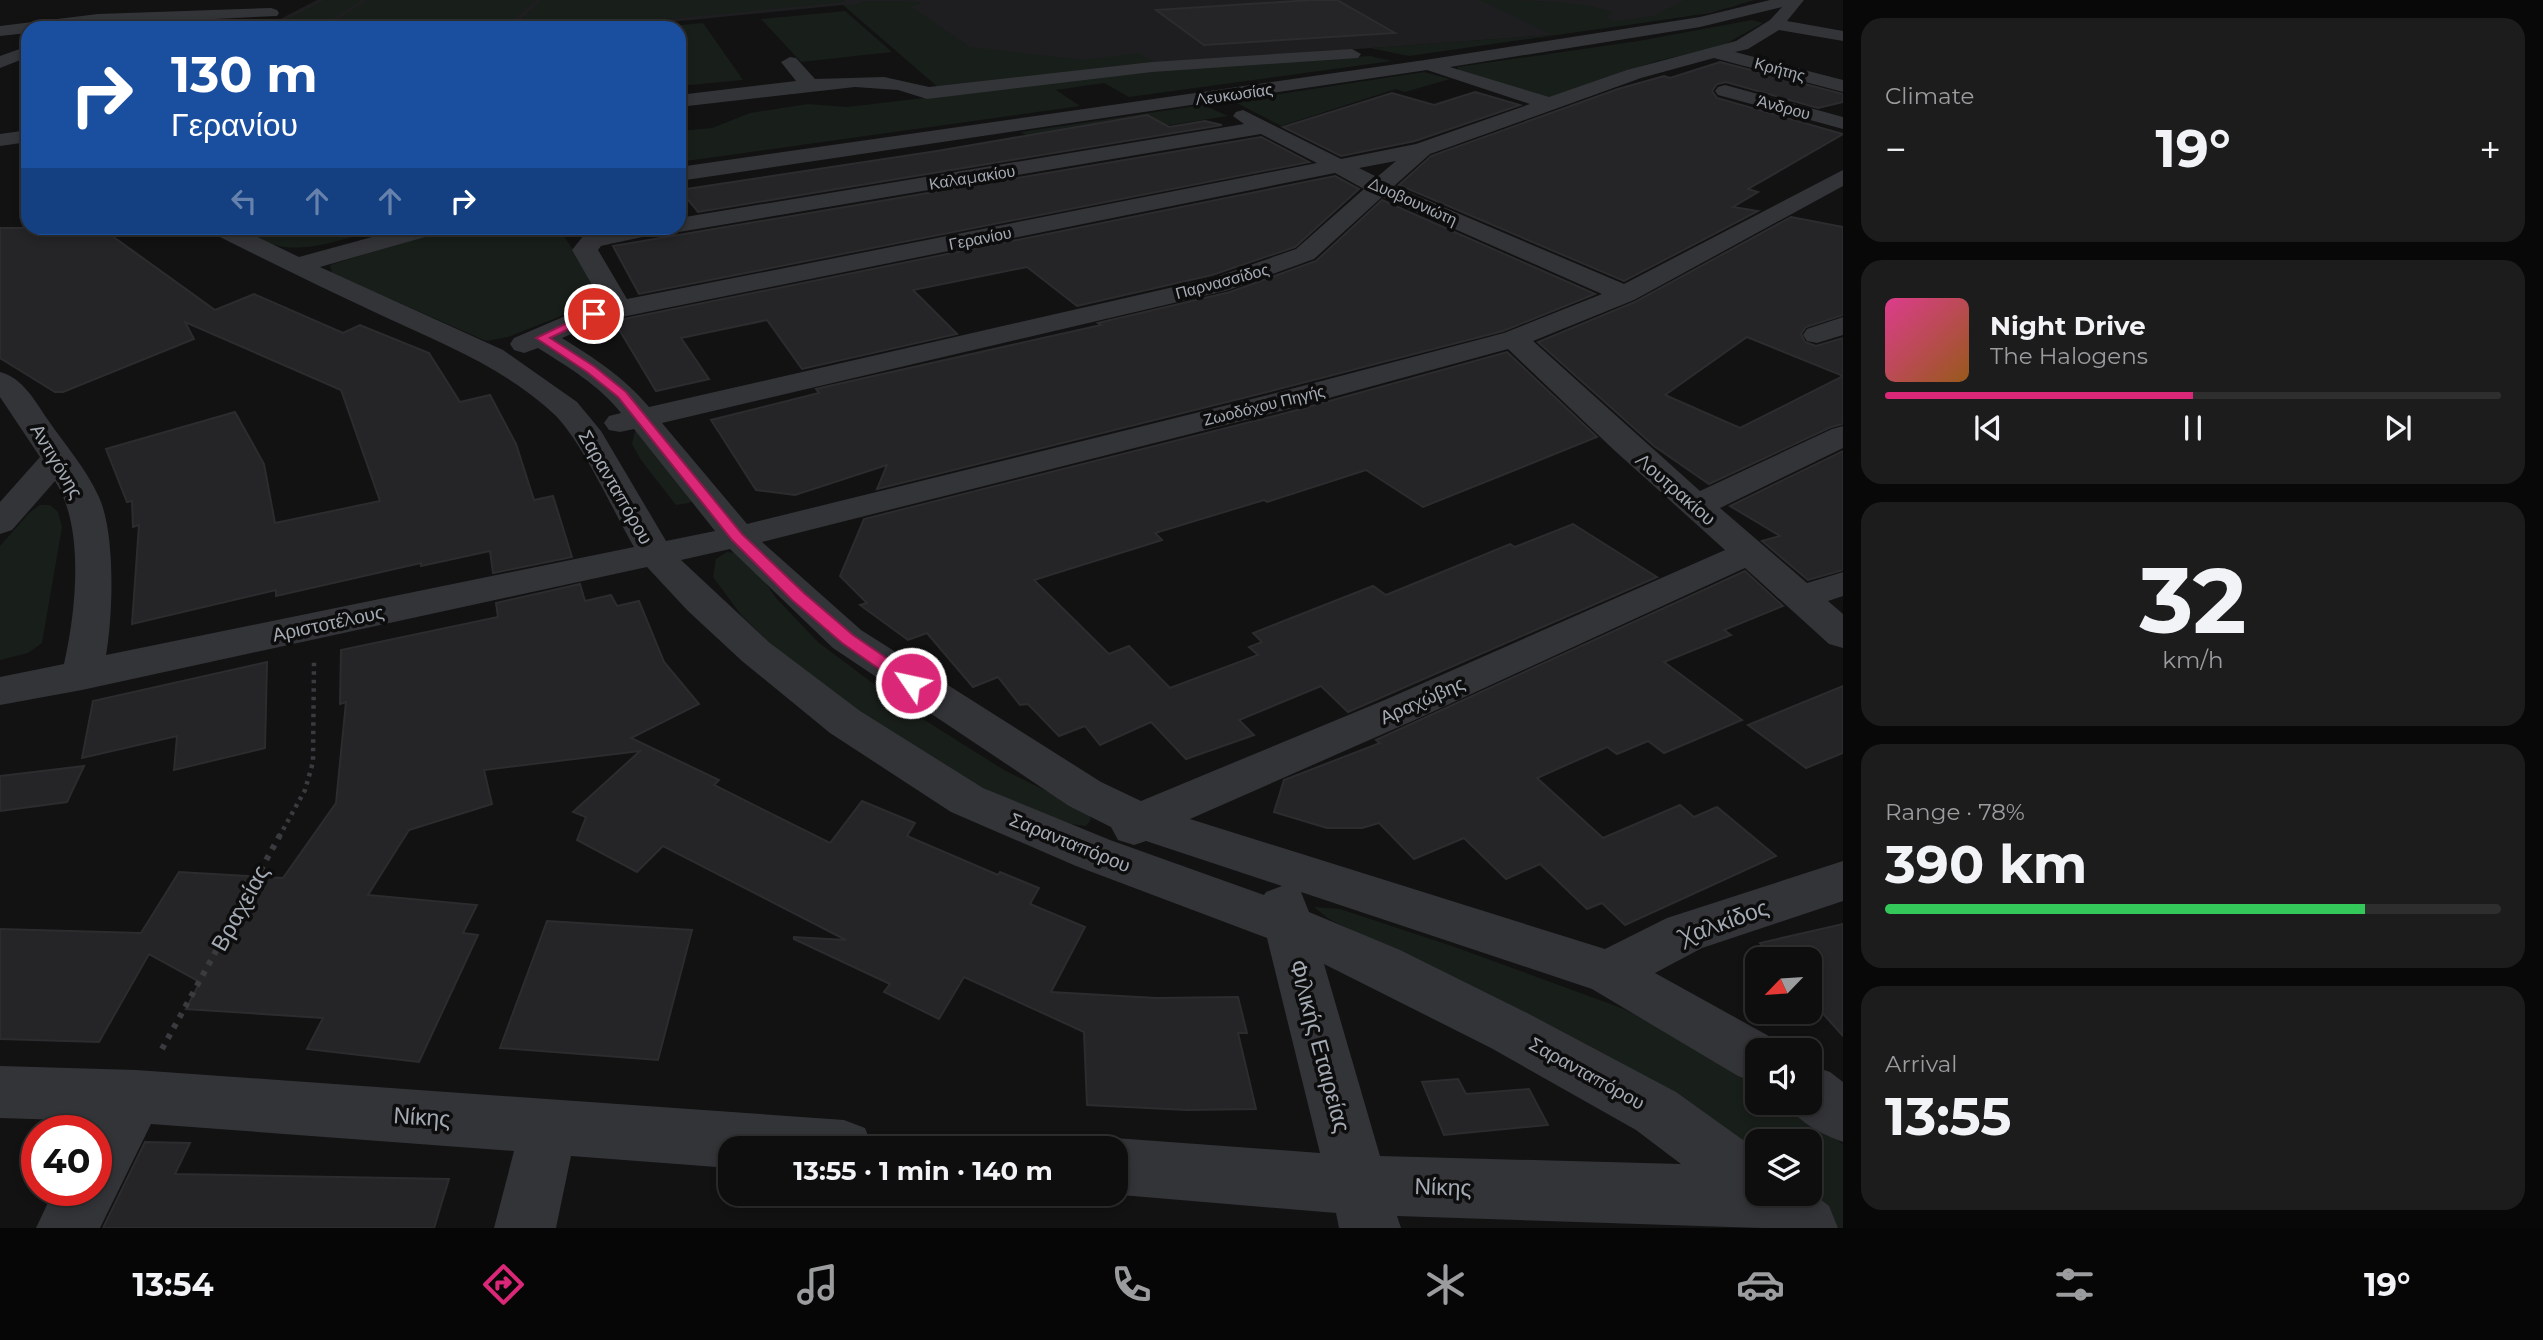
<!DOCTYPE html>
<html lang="en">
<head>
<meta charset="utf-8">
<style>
  body { margin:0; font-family:Montserrat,sans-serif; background:#1c1c1c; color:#f1f3f6; height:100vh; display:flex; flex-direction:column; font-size:26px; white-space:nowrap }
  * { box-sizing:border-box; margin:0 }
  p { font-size:23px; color:#9b9c9e }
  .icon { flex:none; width:38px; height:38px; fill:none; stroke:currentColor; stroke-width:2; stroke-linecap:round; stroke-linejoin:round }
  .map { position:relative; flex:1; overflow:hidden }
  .panel { display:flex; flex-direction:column; gap:18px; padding:18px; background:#080808; width:700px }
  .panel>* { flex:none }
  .guide { position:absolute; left:21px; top:21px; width:665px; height:214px; border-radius:21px; box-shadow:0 4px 10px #0003,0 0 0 2px #2e2e2e; background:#1a4fa0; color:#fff; overflow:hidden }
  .needle { width:46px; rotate:245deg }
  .tools { position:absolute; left:1745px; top:947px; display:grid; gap:14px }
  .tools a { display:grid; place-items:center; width:77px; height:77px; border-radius:14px; background:#0e0e0e; box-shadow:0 4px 10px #0003,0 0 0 2px #2e2e2e; font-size:35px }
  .speed { position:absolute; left:21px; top:1115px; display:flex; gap:14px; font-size:35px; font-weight:700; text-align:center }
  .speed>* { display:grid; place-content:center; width:91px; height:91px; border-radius:50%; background:#0e0e0e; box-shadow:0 4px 10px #0003,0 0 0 2px #2e2e2e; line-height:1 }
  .speed .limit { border:10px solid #d22; background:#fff; color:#111 }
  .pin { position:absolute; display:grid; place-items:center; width:60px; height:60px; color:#fff; margin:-30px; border:4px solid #fff; border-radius:50%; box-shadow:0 2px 7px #0007 }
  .me { position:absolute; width:77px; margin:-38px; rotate:304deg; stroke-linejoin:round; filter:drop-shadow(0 0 5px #0008) }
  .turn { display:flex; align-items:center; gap:24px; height:147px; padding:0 35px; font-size:32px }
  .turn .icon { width:91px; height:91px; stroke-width:2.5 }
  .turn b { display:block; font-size:49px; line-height:60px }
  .lanes { display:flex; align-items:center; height:66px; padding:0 35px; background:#0003; justify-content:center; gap:35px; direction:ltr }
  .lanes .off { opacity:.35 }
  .big { font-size:52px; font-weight:700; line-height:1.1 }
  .panel .widget { flex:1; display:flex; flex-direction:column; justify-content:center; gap:10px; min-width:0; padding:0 24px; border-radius:21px; background:#1c1c1c }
  .panel .dial { align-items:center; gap:0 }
  .dial b { font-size:91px; line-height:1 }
  .song { display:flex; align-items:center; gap:21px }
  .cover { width:84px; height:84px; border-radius:10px; background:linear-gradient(135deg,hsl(330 70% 55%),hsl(30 70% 35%)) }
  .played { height:7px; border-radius:4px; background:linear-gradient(90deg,#db2777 50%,#2e2e2e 50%) }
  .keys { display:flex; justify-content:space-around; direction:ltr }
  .heat { display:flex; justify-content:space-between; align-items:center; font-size:38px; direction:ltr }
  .charge { height:10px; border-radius:5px; background:linear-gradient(90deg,#34c759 78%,#2e2e2e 0) }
  .trip { position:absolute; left:718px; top:1136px; width:410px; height:70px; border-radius:21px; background:#0e0e0e; box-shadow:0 4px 10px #0003,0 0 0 2px #2e2e2e; font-weight:700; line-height:70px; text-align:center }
  .dock { display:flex; height:112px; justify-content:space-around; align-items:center; background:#060606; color:#9b9c9e }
  .dock .icon { width:49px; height:49px }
  .dock .active { color:#db2777 }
  .dock b { font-size:32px; color:#f1f3f6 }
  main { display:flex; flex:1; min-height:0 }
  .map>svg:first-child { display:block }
</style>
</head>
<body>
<main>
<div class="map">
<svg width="1843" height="1228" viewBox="0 0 1843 1228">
  <rect width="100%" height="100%" fill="#121213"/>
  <polygon fill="#1e1e20" points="317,0 1754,0 1710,13 1553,35 1163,63 943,87 843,5 610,28 263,28"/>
  <g fill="#181e19">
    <polygon points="325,0 362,0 320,28 270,28"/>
    <polygon points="367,0 536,0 505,28 325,28"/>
    <polygon points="542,0 845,0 844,2 574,28 511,28"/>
    <path d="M1480,0c43,0 93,0 134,12l-9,5 10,4 39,-5 31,-16h66l-19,7 -49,10 -274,39 -39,-8 182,-13z"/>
    <polygon points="862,1 917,1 921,3 911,7 970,47 1086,60 1138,53 1154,62 940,89 843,5 859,4"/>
    <polygon points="845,11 892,52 801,62 761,19"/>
    <polygon points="1752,20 1763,23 1722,46 1657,61 1548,98 1459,70 1457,67 1638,41"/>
    <polygon points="703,23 743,80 679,86 679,28 650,28"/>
    <polygon points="1370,56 1392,61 1129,97 1104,83 1056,90 1080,106 679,162 679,131 712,128 750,113 808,104 847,107 1156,71"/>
    <polygon points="1424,72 1450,79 1405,92 1396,89 1281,126 1233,101"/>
    <polygon points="1203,105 1228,116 1042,145 1021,132"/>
    <path d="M246,228h136c-42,11 -99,38 -136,0z"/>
    <polygon points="452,228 559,228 604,299 508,337 486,341 332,273 330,265"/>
    <polygon points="635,431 644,434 694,498 689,503 676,505 641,460 632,444"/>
    <polygon points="40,505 50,505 58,512 62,527 42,643 28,653 0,660 0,546 29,513"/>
    <polygon points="727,552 741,553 751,561 776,598 818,642 907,709 1004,770 1087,811 1091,819 1086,826 1063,823 964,780 821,692 742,616 713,577 716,559"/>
    <polygon points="1314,907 1340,909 1452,946 1624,1009 1751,1076 1757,1081 1757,1102 1786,1103 1843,1144 1843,1228 1839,1228 1798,1194 1810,1194 1810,1141 1757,1141 1757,1159 1621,1067 1329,919"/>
  </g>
  <g fill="#252527" stroke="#2c2c2f" stroke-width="2">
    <polygon points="1312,0 1337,0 1395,33 1204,45 1156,10"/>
    <polygon points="1720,62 1843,94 1843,102 1818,108 1726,82 1717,84 1712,91 1717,98 1843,134 1748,189 1758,192 1733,207 1758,211 1624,281 1399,185 1431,156 1618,89 1664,76 1670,78"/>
    <polygon points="1475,92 1520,105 1415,141 1341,156 1283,127 1392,93 1434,105"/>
    <polygon points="1147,115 1169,127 1205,121 1222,125 698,212 680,190 937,151"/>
    <polygon points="1261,137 1309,162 639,294 613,246"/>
    <polygon points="1335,176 1359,189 1295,247 1212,275 1077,306 1027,267 913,290 957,334 802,369 767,320 681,338 709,379 656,391 614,321"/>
    <polygon points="1382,200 1595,294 1503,331 1263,393 877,489 887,465 795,495 756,490 711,420 819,393 816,389 1101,325 1098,323 1230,292 1316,261"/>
    <polygon points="1791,217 1843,227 1843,315 1806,327 1801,334 1805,342 1816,346 1843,338 1843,376 1747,337 1665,395 1740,428 1843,376 1843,424 1831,427 1709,484 1654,446 1538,342 1635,302"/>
    <polygon points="0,228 101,228 215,310 254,294 343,333 360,325 429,353 460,402 490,395 516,444 534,500 553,496 572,557 493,573 490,551 421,566 421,563 276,596 276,590 132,624 139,525 133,527 132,501 127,502 106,449 235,412 264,464 275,523 380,501 341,390 185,322 194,339 63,392 55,392 0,358"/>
    <polygon points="1507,352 1597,437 1423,507 1366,470 1267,502 1264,500 1155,533 1162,540 1034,580 1109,654 1129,646 1170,688 1258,655 1249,647 1262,642 1253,633 1373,586 1386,595 1510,544 1515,547 1573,524 1657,577 1348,712 1321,686 1239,720 1254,735 1186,759 1151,722 1100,745 1085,726 1059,736 1028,704 1020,705 998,677 973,687 927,633 908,640 860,605 867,603 840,576 864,519 1286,413"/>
    <polygon points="1843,451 1843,570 1808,580 1762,541 1780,536 1730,506"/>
    <polygon points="1745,571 1783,606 1724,630 1731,635 1664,662 1742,720 1664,753 1648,741 1617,754 1607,747 1537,778 1603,838 1680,805 1694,817 1717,807 1776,856 1625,925 1602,903 1587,909 1540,864 1506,879 1464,838 1414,859 1379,823 1362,828 1327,828 1274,812 1284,780 1380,743 1376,740"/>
    <polygon points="580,584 585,601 611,595 617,606 639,601 664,662 699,704 631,738 719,780 714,785 830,843 862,801 915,823 907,836 998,875 1000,872 1039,888 1030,904 1085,927 1051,992 1156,998 1238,997 1247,1033 1238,1033 1256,1109 1188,1110 1087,1105 1084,1032 964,977 939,1019 884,992 890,984 794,939 794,937 846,940 663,846 637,872 577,840 586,817 573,812 640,751 484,770 492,804 409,830 368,895 477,905 463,933 478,935 419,1062 307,1049 323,1018 186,1009 200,982 149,954 99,1042 0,1039 0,929 141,933 179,872 283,878 336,803 346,702 340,704 341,650 498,617 496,603"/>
    <polygon points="267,662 265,748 174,770 177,736 82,758 93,701"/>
    <polygon points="1843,686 1843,753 1806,768 1748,725"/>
    <polygon points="84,766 67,802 0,811 0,776"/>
    <polygon points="547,921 692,930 658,1060 500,1048"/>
    <polygon points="1843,924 1843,1036 1810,999 1810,959 1774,959 1760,943"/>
    <polygon points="1458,1079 1466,1094 1529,1089 1548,1125 1444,1135 1422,1082"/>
    <polygon points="145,1142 190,1143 175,1174 449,1179 434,1228 103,1228"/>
  </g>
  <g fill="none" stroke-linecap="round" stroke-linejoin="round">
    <polyline stroke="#393b3f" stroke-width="4.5" stroke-dasharray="3.5 5" stroke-linecap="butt" points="279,837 305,790 313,762 314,662"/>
    <polyline stroke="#393b3f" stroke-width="6" stroke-dasharray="5 7" stroke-linecap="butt" points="162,1049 280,835"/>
    <g fill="#333438" fill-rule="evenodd">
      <path d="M1770,0h34l-17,21 56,10v10l-64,-11 -31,19 -13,3 108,28v12l-129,-34 -73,20 -211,76 -36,32 230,98 219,-114v16l-209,114 -101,41 167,150 132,-62 11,-3v22l-123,60 87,75 36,-11v24l-15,5 15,13v34l-14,-4 -84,-76 -328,151 -227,100 415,130 62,-31 176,-57v40l-141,47 -47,25 121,67 5,10h-24v33l-19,-7 -146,-87 -291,-97 8,20 91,38 129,64 147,78 81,58v44h53v-3l19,15 9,22h-77l-364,-12 4,12h-62l-3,-15 -227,-19h6v-46h-21l21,-10 205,15 -53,-215 -191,-72 -125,-54 -121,-79 -88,-72 -54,-50 -41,-44 -565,123 -82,15v-28l64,-13c12,-53 21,-137 -9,-183l-43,49 -12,4v-32l40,-45 -40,-60v-25c23,6 35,29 48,48 17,25 37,47 50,75 18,36 15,121 8,160l528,-108c-21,-36 -51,-104 -79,-132 -49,-46 -111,-71 -170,-98 -58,-27 -116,-55 -173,-84l-3,-5h30l60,29 106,-29h37l-3,5 -119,34 183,83 74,52 24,29 65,110 49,-10 -81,-102 -14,3 -11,-2 -5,-7 5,-7 12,-3c-22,-28 -53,-46 -83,-65l-14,5 -10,-3 -4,-6 4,-6 70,-30 19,-4 -31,-54 12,-15 38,-7h57v-10l565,-94 -11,-8 3,-4 7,-2 98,49 75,-15 114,-40 -103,-34 -748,111v-14l746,-107 275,-43zM1782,7l-12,13 -34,21 -109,29 -78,27 -99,-30 250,-40zM1261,134l56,29 -690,136 -29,-49 3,-4c15,-3 69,-16 78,-14zM1396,161l-19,16 -18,-9zM1335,173l29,16 -68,60 -83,29 -564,129c-25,-30 -55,-49 -87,-69l40,-17zM1382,197l220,97 -98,39 -240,63 -517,128 -85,-101 567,-133 85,-31zM1508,349l106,101 111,100 -338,149 -246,102 -40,-19 -240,-152 -99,-88 523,-132zM730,549l103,99 236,158 42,21 7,13 16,5 12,-4 136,45 -16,6 -2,3 -154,-55 -127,-52 -123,-77 -90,-68 -89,-83zM1324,964l167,84 145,82 45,34 -301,-8z"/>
      <polygon points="271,8 277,10 279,13 277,16 28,28 28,33 0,36 0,26 98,14"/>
      <polygon points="28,46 28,57 0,68 0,56"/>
      <polygon points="1352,49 1361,54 1358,58 1152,72 927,99 898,90 855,87 679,107 679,95 796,81 781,62 790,57 796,58 815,79 884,77 929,87 1152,62"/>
      <polygon points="1725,85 1843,117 1843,129 1718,95 1715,91 1718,87"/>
      <polygon points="28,130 28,142 0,146 0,134"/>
      <polygon points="1843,317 1843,335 1817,343 1807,341 1803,335 1807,329"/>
      <path d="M1810,1065l20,7 13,10v60c-19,-7 -47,-20 -56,-40h23z"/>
      <polygon points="0,1066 136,1070 844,1120 865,1128 873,1148 730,1148 730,1168 571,1156 556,1228 494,1228 514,1151 151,1124 100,1228 36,1228 54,1190 96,1190 96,1130 87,1130 92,1121 0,1118"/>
    </g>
  </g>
  <polygon fill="#db2777" stroke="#8e194d" stroke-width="2" points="590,312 600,314 550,338 595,367 626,392 742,534 804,593 853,635 917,679 920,683 917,687 905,687 842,643 792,600 732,540 618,397 587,372 536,338"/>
  <g text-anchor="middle" stroke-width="7" stroke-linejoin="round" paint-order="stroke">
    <g font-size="16" fill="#a4aab3" stroke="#0d0d0e">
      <text transform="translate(1780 69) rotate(15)" y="6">Κρήτης</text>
      <text transform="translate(1234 94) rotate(-8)" y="6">Λευκωσίας</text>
      <text transform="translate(1784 107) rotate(15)" y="6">Άνδρου</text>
      <text transform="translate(972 177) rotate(-9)" y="6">Καλαμακίου</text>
      <text transform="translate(1413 201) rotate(24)" y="6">Δυοβουνιώτη</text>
      <text transform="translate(980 238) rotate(-11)" y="6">Γερανίου</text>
      <text transform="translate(1222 281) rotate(-15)" y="6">Παρνασσίδος</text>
      <text transform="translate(1264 405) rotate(-14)" y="6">Ζωοδόχου Πηγής</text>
    </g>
    <g font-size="19" fill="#a4aab3" stroke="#0d0d0e">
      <text transform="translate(57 461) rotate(59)" y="7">Αντιγόνης</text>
      <text transform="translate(616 487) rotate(60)" y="7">Σαρανταπόρου</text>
      <text transform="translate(1676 489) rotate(41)" y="7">Λουτρακίου</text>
      <text transform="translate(328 623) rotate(-12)" y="7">Αριστοτέλους</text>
      <text transform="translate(1422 700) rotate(-24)" y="7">Αραχώβης</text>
      <text transform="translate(1070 842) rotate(22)" y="7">Σαρανταπόρου</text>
      <text transform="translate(1587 1073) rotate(29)" y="7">Σαρανταπόρου</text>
    </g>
    <g font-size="23" fill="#a4aab3" stroke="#0d0d0e">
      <text transform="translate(240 908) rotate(-61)" y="8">Βραχείας</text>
      <text transform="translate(1724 922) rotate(-20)" y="8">Χαλκίδος</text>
      <text transform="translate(1320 1046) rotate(75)" y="8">Φιλικής Εταιρείας</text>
      <text transform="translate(422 1117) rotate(4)" y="8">Νίκης</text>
      <text transform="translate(1443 1187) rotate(2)" y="8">Νίκης</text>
    </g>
  </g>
</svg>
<div class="tools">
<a><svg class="needle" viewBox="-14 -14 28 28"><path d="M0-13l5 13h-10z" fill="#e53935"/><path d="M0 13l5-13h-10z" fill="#9b9c9e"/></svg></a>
<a><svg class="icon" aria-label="sound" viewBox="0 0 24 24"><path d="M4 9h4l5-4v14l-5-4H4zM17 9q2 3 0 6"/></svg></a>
<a><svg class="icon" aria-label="layers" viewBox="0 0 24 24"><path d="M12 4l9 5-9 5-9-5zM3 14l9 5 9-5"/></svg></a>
</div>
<div class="speed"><div class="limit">40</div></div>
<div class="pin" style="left:594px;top:314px;background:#d93025"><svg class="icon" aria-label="arrive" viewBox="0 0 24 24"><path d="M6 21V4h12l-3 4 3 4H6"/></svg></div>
<svg class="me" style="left:911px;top:683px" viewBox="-20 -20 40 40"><circle r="17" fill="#db2777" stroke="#fff" stroke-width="3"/><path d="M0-11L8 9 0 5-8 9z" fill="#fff"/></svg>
<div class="trip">13:55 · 1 min · 140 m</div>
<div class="guide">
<div class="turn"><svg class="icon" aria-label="right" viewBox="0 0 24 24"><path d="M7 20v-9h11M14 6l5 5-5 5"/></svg><div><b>130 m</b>Γερανίου</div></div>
<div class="lanes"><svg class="icon off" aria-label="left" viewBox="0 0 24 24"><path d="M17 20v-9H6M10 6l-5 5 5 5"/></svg><svg class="icon off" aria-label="ahead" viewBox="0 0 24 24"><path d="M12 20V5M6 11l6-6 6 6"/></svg><svg class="icon off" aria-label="ahead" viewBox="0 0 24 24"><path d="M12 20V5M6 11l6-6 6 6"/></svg><svg class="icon" aria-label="right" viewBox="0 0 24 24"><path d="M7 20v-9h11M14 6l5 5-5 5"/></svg></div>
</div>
</div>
<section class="panel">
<div class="widget"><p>Climate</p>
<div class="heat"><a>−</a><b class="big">19°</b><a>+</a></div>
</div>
<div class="widget">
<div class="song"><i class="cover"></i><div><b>Night Drive</b><p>The Halogens</p></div></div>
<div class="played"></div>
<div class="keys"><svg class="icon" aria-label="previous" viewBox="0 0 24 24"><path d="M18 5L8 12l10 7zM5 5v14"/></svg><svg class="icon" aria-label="pause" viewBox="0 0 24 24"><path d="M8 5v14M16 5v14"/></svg><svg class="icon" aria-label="next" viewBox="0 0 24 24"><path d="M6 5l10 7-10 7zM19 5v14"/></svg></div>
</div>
<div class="widget dial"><b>32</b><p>km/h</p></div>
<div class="widget"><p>Range · 78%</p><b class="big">390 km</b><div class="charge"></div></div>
<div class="widget"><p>Arrival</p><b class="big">13:55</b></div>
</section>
</main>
<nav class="dock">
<b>13:54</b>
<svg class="icon active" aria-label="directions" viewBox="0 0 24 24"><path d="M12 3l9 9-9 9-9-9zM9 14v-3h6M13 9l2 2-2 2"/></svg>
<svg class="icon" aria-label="music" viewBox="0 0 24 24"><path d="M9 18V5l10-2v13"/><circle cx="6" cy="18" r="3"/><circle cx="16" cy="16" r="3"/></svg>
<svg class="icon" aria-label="phone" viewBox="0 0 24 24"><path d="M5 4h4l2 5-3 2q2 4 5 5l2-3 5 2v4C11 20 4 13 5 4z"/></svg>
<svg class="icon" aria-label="climate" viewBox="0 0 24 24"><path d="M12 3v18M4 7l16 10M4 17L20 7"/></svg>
<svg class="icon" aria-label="car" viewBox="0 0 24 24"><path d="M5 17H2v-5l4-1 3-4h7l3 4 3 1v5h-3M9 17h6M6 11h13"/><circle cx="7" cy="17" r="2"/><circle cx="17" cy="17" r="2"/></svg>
<svg class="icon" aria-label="filters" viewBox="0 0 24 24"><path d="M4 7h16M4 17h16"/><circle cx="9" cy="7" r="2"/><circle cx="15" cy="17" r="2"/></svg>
<b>19°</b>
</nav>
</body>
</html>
